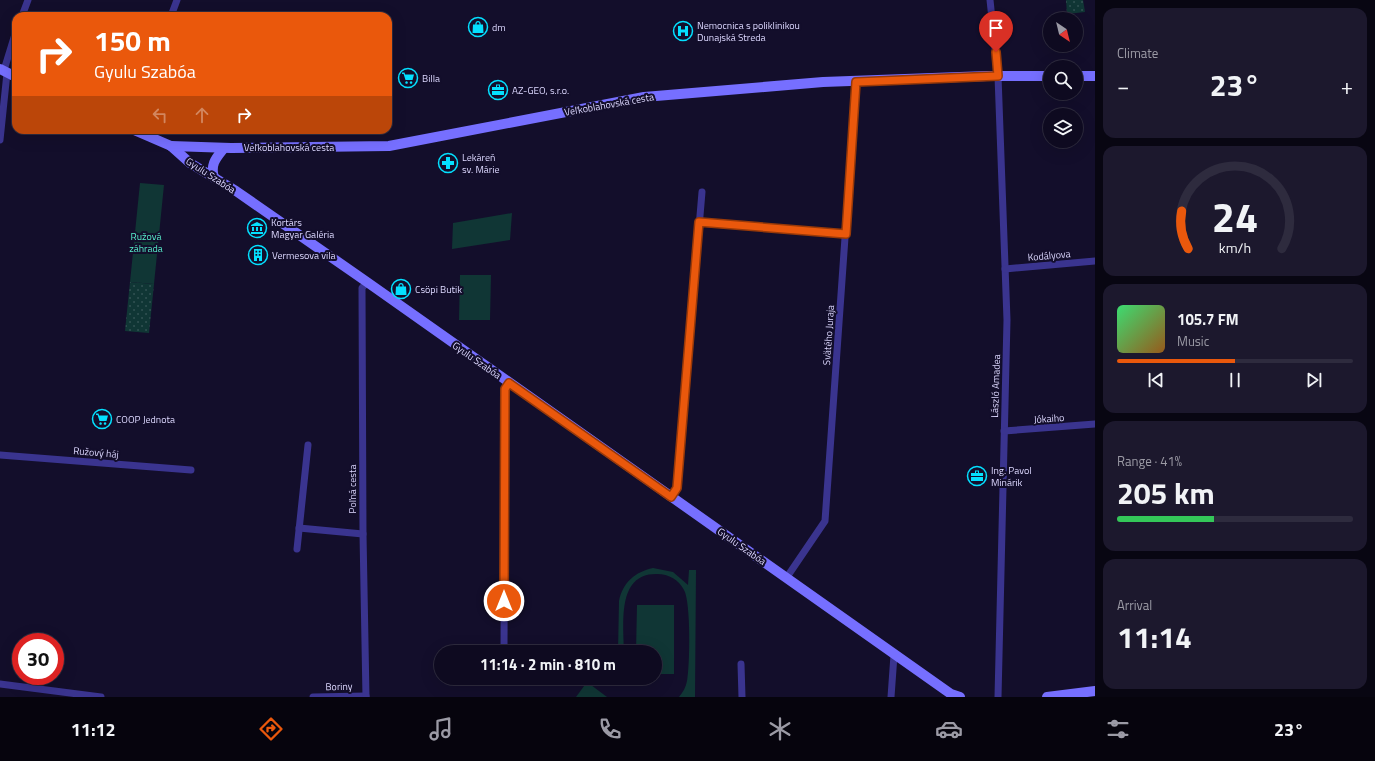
<!DOCTYPE html>
<html lang="en">
<head>
<meta charset="utf-8">
<style>
  body { margin:0; font-family:"Titillium Web",sans-serif; background:#1c182d; color:#f1f3f6; height:100vh; display:flex; flex-direction:column; font-size:15px; white-space:nowrap }
  * { box-sizing:border-box; margin:0 }
  p { font-size:13px; color:#9b9aa5 }
  .icon { flex:none; width:22px; height:22px; fill:none; stroke:currentColor; stroke-width:2; stroke-linecap:round; stroke-linejoin:round }
  .map { position:relative; flex:1; overflow:hidden }
  .details { display:flex; flex-direction:column; gap:8px; padding:8px; background:#080612; width:280px }
  .details>* { flex:none }
  .guide { position:absolute; left:12px; top:12px; width:380px; height:122px; border-radius:12px; box-shadow:0 4px 16px #0002,0 0 0 1px #2e2b3e; background:#ea580c; color:#fff; overflow:hidden }
  .needle { width:26px; rotate:145deg }
  .tools { position:absolute; left:1043px; top:12px; display:grid; gap:8px }
  .tools a { display:grid; place-items:center; width:40px; height:40px; border-radius:50%; background:#0e0a20; box-shadow:0 4px 16px #0002,0 0 0 1px #2e2b3e; font-size:20px }
  .speed { position:absolute; left:12px; top:633px; display:flex; gap:8px; font-size:20px; font-weight:700; text-align:center }
  .speed>* { display:grid; place-content:center; width:52px; height:52px; border-radius:50%; background:#0e0a20; box-shadow:0 4px 16px #0002,0 0 0 1px #2e2b3e; line-height:1 }
  .speed .limit { border:6px solid #d22; background:#fff; color:#111 }
  .pin { position:absolute; display:grid; place-items:center; width:34px; height:34px; color:#fff; margin:-41px -17px; border-radius:50% 50% 50% 0; rotate:-45deg; box-shadow:0 0 4px #0007 }
  .pin .icon { rotate:45deg }
  .me { position:absolute; width:44px; margin:-22px; rotate:0deg; stroke-linejoin:round; filter:drop-shadow(0 0 3px #0008) }
  .turn { display:flex; align-items:center; gap:14px; height:84px; padding:0 16px; font-size:18px }
  .turn .icon { width:52px; height:52px; stroke-width:2.5 }
  .turn b { display:block; font-size:28px; line-height:34px }
  .lanes { display:flex; align-items:center; height:38px; padding:0 16px; background:#0003; justify-content:center; gap:20px; direction:ltr }
  .lanes .off { opacity:.35 }
  .big { font-size:30px; font-weight:700; line-height:1.1 }
  .details .tile { flex:1; display:flex; flex-direction:column; justify-content:center; gap:6px; min-width:0; padding:0 14px; border-radius:12px; background:#1c182d }
  .details .dial { align-items:center; gap:0 }
  .dial svg { height:104px; overflow:visible; fill:none; stroke:#2e2b3e; stroke-width:7; stroke-linecap:round; text-anchor:middle }
  .dial text { fill:#f1f3f6; stroke:none }
  .song { display:flex; align-items:center; gap:12px }
  .cover { width:48px; height:48px; border-radius:6px; background:linear-gradient(135deg,hsl(140 70% 55%),hsl(30 70% 35%)) }
  .played { height:4px; border-radius:2px; background:linear-gradient(90deg,#ea580c 50%,#2e2b3e 50%) }
  .keys { display:flex; justify-content:space-around; direction:ltr }
  .heat { display:flex; justify-content:space-between; align-items:center; font-size:22px; direction:ltr }
  .charge { height:6px; border-radius:3px; background:linear-gradient(90deg,#34c759 41%,#2e2b3e 0) }
  .trip { position:absolute; left:434px; top:645px; width:228px; height:40px; border-radius:20px; background:#0e0a20; box-shadow:0 4px 16px #0002,0 0 0 1px #2e2b3e; font-weight:700; line-height:40px; text-align:center }
  .tabs { display:flex; height:64px; justify-content:space-around; align-items:center; background:#06040d; color:#9b9aa5 }
  .tabs .icon { width:28px; height:28px }
  .tabs .active { color:#ea580c }
  .tabs b { font-size:18px; color:#f1f3f6 }
  main { display:flex; flex:1; min-height:0 }
  .map>svg:first-child { display:block }
</style>
</head>
<body>
<main>
<div class="map">
<svg width="1095" height="697" viewBox="0 0 1095 697">
  <defs>
    <pattern id="grass-dots" width="8" height="8" patternUnits="userSpaceOnUse"><rect width="8" height="8" fill="#103635"/><path d="M2 2h.1M6 6h.1" fill="none" stroke="#325253" stroke-width="1.8" stroke-linecap="round"/></pattern>
  </defs>
  <rect width="100%" height="100%" fill="#130e2b"/>
  <g fill="url(#grass-dots)">
    <polygon points="1066,0 1083,0 1085,12 1067,14"/>
    <polygon points="130,282 154,284 149,333 125,331"/>
  </g>
  <g fill="#103635">
    <polygon points="140,183 164,185 154,284 130,282"/>
    <polygon points="512,213 510,240 452,249 453,223"/>
    <polygon points="460,275 491,275 490,320 459,320"/>
    <path d="M653,568l20,4 15,13 1,-15h7l-1,127h-16c4,-5 7,-10 8,-16 3,-15 4,-79 -3,-91 -5,-10 -15,-16 -27,-16 -41,-1 -33,51 -33,78h-6l1,-51c4,-19 16,-29 34,-33z"/>
    <polygon points="637,605 674,605 674,674 655,674 655,652 636,652"/>
    <polygon points="587,682 607,697 576,697"/>
  </g>
  <g fill="none" stroke-linecap="round" stroke-linejoin="round">
    <g stroke="#3a348f" stroke-width="7">
      <polyline points="990,0 998,76 1007,320 998,697"/>
      <polyline points="22,16 28,0"/>
      <polyline points="171,16 177,0"/>
      <polyline points="4,70 16,31"/>
      <polyline points="0,140 7,73"/>
      <polyline points="699,223 846,234"/>
      <polyline points="1005,269 1095,261"/>
      <polyline points="1004,431 1095,424"/>
      <polyline points="0,455 191,470"/>
      <polyline points="671,497 677,488 702,192"/>
      <polyline points="299,528 363,534"/>
      <polyline points="297,549 308,445"/>
      <polyline points="787,577 825,521 856,82"/>
      <polyline points="504,652 505,389 509,383"/>
      <polyline points="741,664 742,697"/>
      <polyline points="0,684 101,697"/>
      <polyline points="313,697 366,696"/>
      <polyline points="366,697 363,534 362,288 367,282"/>
      <polyline points="891,697 894,655"/>
    </g>
    <g stroke="#766fff" stroke-width="10">
      <polyline points="0,69 16,77"/>
      <polyline points="1076,76 1095,76"/>
      <polyline points="134,130 171,146 190,163 236,191 367,282 951,694 960,697"/>
      <polyline points="171,146 231,148 389,146 644,97 823,82 987,76 1050,76"/>
      <path d="M214,178c-4,-14 2,-20 10,-30"/>
      <polyline points="1047,697 1095,691"/>
    </g>
  </g>
  <g fill="none" stroke-linecap="round" stroke-linejoin="round">
    <defs>
      <polyline id="route" points="504,601 505,389 509,383 671,497 677,488 699,222 846,234 856,82 998,76 996,52"/>
    </defs>
    <use href="#route" stroke="#983908" stroke-width="10"/>
    <use href="#route" stroke="#ea580c" stroke-width="7"/>
  </g>
  <defs>
    <symbol id="shop-ring" viewBox="-11 -11 22 22"><circle r="9.5" fill="#130e2b" stroke="#04e0ff" stroke-width="1.5"/><path d="M-5-2.5h2.3a2.7 3.5 0 0 1 5.4 0H5L5.5 6h-11ZM-1.5-2.5h3a1.5 2.3 0 0 0-3 0Z" fill="#04e0ff"/></symbol>
    <symbol id="hospital-ring" viewBox="-11 -11 22 22"><circle r="9.5" fill="#130e2b" stroke="#04e0ff" stroke-width="1.5"/><path d="M-5-5h3v3.5h4V-5h3V5h-3V1.5h-4V5h-3Z" fill="#04e0ff"/></symbol>
    <symbol id="supermarket-ring" viewBox="-11 -11 22 22"><circle r="9.5" fill="#130e2b" stroke="#04e0ff" stroke-width="1.5"/><path d="M-6-5.5h2.5l.6 2H6L4.5 2H-2.5L-4.4-4H-6ZM-1.5 3.2a1.3 1.3 0 1 0 .1 0ZM3 3.2a1.3 1.3 0 1 0 .1 0Z" fill="#04e0ff"/></symbol>
    <symbol id="office-ring" viewBox="-11 -11 22 22"><circle r="9.5" fill="#130e2b" stroke="#04e0ff" stroke-width="1.5"/><path d="M-6-3h4V-5.5h4V-3h4V5H-6ZM-1-4.5V-3h2v-1.5ZM-6 0V1H6V0Z" fill="#04e0ff"/></symbol>
    <symbol id="pharmacy-ring" viewBox="-11 -11 22 22"><circle r="9.5" fill="#130e2b" stroke="#04e0ff" stroke-width="1.5"/><path d="M-2-6h4v4h4v4h-4v4h-4v-4h-4v-4h4Z" fill="#04e0ff"/></symbol>
    <symbol id="museum-ring" viewBox="-11 -11 22 22"><circle r="9.5" fill="#130e2b" stroke="#04e0ff" stroke-width="1.5"/><path d="M0-6L6-3V-2H-6V-3ZM-5-1h2V3h-2ZM-1-1h2V3h-2ZM3-1h2V3H3ZM-6 4H6V6H-6Z" fill="#04e0ff"/></symbol>
    <symbol id="building-ring" viewBox="-11 -11 22 22"><circle r="9.5" fill="#130e2b" stroke="#04e0ff" stroke-width="1.5"/><path d="M-4-6H4V6H1V3H-1V6H-4ZM-2.5-4.3h1.7v1.8h-1.7ZM.8-4.3h1.7v1.8H.8ZM-2.5-1h1.7V.8h-1.7ZM.8-1h1.7V.8H.8Z" fill="#04e0ff"/></symbol>
  </defs>
  <g fill-rule="evenodd">
    <use href="#shop-ring" x="467" y="16" width="22" height="22"/>
    <use href="#hospital-ring" x="672" y="20" width="22" height="22"/>
    <use href="#supermarket-ring" x="397" y="67" width="22" height="22"/>
    <use href="#office-ring" x="487" y="79" width="22" height="22"/>
    <use href="#pharmacy-ring" x="437" y="152" width="22" height="22"/>
    <use href="#museum-ring" x="246" y="217" width="22" height="22"/>
    <use href="#building-ring" x="247" y="244" width="22" height="22"/>
    <use href="#shop-ring" x="390" y="278" width="22" height="22"/>
    <use href="#supermarket-ring" x="91" y="408" width="22" height="22"/>
    <use href="#office-ring" x="966" y="465" width="22" height="22"/>
  </g>
  <g text-anchor="middle" stroke-width="4" stroke-linejoin="round" paint-order="stroke">
    <g font-size="10" fill="#ddd8ff" stroke="#130e2b" text-anchor="start">
      <text x="697" y="29">Nemocnica s poliklinikou<tspan x="697" dy="12">Dunajská Streda</tspan></text>
      <text x="492" y="31">dm</text>
      <text x="422" y="82">Billa</text>
      <text x="512" y="94">AZ-GEO, s.r.o.</text>
      <text x="462" y="161">Lekáreň<tspan x="462" dy="12">sv. Márie</tspan></text>
      <text x="271" y="226">Kortárs<tspan x="271" dy="12">Magyar Galéria</tspan></text>
      <text x="272" y="259">Vermesova vila</text>
      <text x="415" y="293">Csöpi Butik</text>
      <text x="116" y="423">COOP Jednota</text>
      <text x="991" y="474">Ing. Pavol<tspan x="991" dy="12">Minárik</tspan></text>
    </g>
    <g font-size="10" fill="#ddd8ff" stroke="#130e2b">
      <text transform="translate(609 104) rotate(-10)" y="4">Veľkoblahovská cesta</text>
      <text x="289" y="151">Veľkoblahovská cesta</text>
      <text transform="translate(211 175) rotate(33)" y="4">Gyulu Szabóa</text>
      <text transform="translate(1049 255) rotate(-5)" y="4">Kodályova</text>
      <text transform="translate(828 335) rotate(-86)" y="4">Svätého Juraja</text>
      <text transform="translate(477 360) rotate(35)" y="4">Gyulu Szabóa</text>
      <text transform="translate(995 386) rotate(-88)" y="4">László Amadea</text>
      <text transform="translate(1049 418) rotate(-4)" y="4">Jókaiho</text>
      <text transform="translate(96 452) rotate(5)" y="4">Ružový háj</text>
      <text transform="translate(352 489) rotate(-90)" y="4">Poľná cesta</text>
      <text transform="translate(742 546) rotate(35)" y="4">Gyulu Szabóa</text>
      <text transform="translate(339 686) rotate(-1)" y="4">Boriny</text>
    </g>
    <g font-size="10" fill="#57ecca" stroke="#130e2b">
      <text x="146" y="240">Ružová<tspan x="146" dy="12">záhrada</tspan></text>
    </g>
  </g>
</svg>
<div class="tools">
<a><svg class="needle" viewBox="-14 -14 28 28"><path d="M0-13l5 13h-10z" fill="#e53935"/><path d="M0 13l5-13h-10z" fill="#9b9aa5"/></svg></a>
<a><svg class="icon" aria-label="search" viewBox="0 0 24 24"><circle cx="10" cy="10" r="6"/><path d="M15 15l6 6"/></svg></a>
<a><svg class="icon" aria-label="layers" viewBox="0 0 24 24"><path d="M12 4l9 5-9 5-9-5zM3 14l9 5 9-5"/></svg></a>
</div>
<div class="speed"><div class="limit">30</div></div>
<div class="pin" style="left:996px;top:52px;background:#d93025"><svg class="icon" aria-label="arrive" viewBox="0 0 24 24"><path d="M6 21V4h12l-3 4 3 4H6"/></svg></div>
<svg class="me" style="left:504px;top:601px" viewBox="-20 -20 40 40"><circle r="17" fill="#ea580c" stroke="#fff" stroke-width="3"/><path d="M0-11L8 9 0 5-8 9z" fill="#fff"/></svg>
<div class="trip">11:14 · 2 min · 810 m</div>
<div class="guide">
<div class="turn"><svg class="icon" aria-label="right" viewBox="0 0 24 24"><path d="M7 20v-9h11M14 6l5 5-5 5"/></svg><div><b>150 m</b>Gyulu Szabóa</div></div>
<div class="lanes"><svg class="icon off" aria-label="left" viewBox="0 0 24 24"><path d="M17 20v-9H6M10 6l-5 5 5 5"/></svg><svg class="icon off" aria-label="ahead" viewBox="0 0 24 24"><path d="M12 20V5M6 11l6-6 6 6"/></svg><svg class="icon" aria-label="right" viewBox="0 0 24 24"><path d="M7 20v-9h11M14 6l5 5-5 5"/></svg></div>
</div>
</div>
<section class="details">
<div class="tile"><p>Climate</p>
<div class="heat"><a>−</a><b class="big">23°</b><a>+</a></div>
</div>
<div class="tile dial"><svg viewBox="0 0 100 80">
<path d="M14 69A42 42 0 1 1 86 69"/>
<path d="M14 69A42 42 0 0 1 9 40" stroke="#ea580c"/>
<text x="50" y="56" font-size="32" font-weight="700">24</text>
<text x="50" y="72" font-size="11">km/h</text>
</svg></div>
<div class="tile">
<div class="song"><i class="cover"></i><div><b>105.7 FM</b><p>Music</p></div></div>
<div class="played"></div>
<div class="keys"><svg class="icon" aria-label="previous" viewBox="0 0 24 24"><path d="M18 5L8 12l10 7zM5 5v14"/></svg><svg class="icon" aria-label="pause" viewBox="0 0 24 24"><path d="M8 5v14M16 5v14"/></svg><svg class="icon" aria-label="next" viewBox="0 0 24 24"><path d="M6 5l10 7-10 7zM19 5v14"/></svg></div>
</div>
<div class="tile"><p>Range · 41%</p><b class="big">205 km</b><div class="charge"></div></div>
<div class="tile"><p>Arrival</p><b class="big">11:14</b></div>
</section>
</main>
<nav class="tabs">
<b>11:12</b>
<svg class="icon active" aria-label="directions" viewBox="0 0 24 24"><path d="M12 3l9 9-9 9-9-9zM9 14v-3h6M13 9l2 2-2 2"/></svg>
<svg class="icon" aria-label="music" viewBox="0 0 24 24"><path d="M9 18V5l10-2v13"/><circle cx="6" cy="18" r="3"/><circle cx="16" cy="16" r="3"/></svg>
<svg class="icon" aria-label="phone" viewBox="0 0 24 24"><path d="M5 4h4l2 5-3 2q2 4 5 5l2-3 5 2v4C11 20 4 13 5 4z"/></svg>
<svg class="icon" aria-label="climate" viewBox="0 0 24 24"><path d="M12 3v18M4 7l16 10M4 17L20 7"/></svg>
<svg class="icon" aria-label="car" viewBox="0 0 24 24"><path d="M5 17H2v-5l4-1 3-4h7l3 4 3 1v5h-3M9 17h6M6 11h13"/><circle cx="7" cy="17" r="2"/><circle cx="17" cy="17" r="2"/></svg>
<svg class="icon" aria-label="filters" viewBox="0 0 24 24"><path d="M4 7h16M4 17h16"/><circle cx="9" cy="7" r="2"/><circle cx="15" cy="17" r="2"/></svg>
<b>23°</b>
</nav>
</body>
</html>
